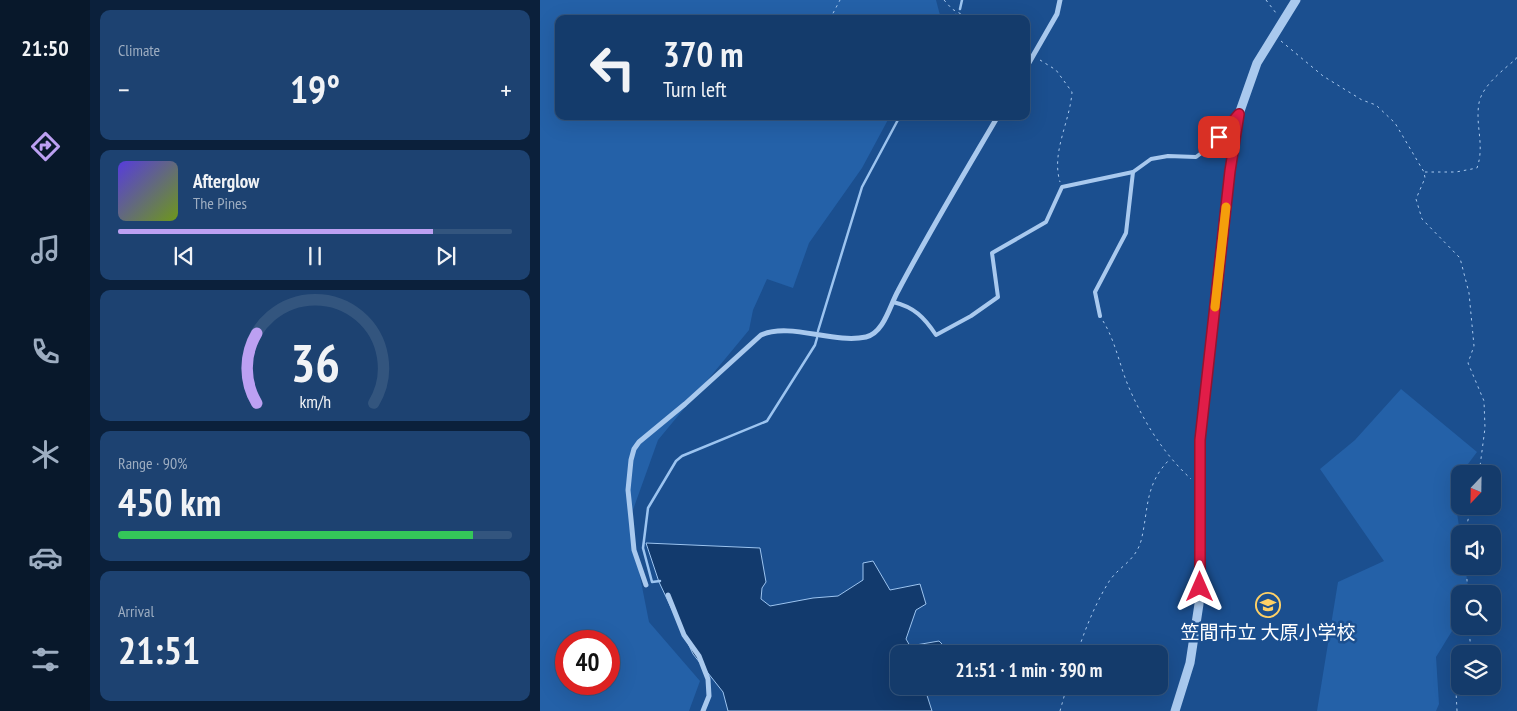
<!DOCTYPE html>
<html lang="en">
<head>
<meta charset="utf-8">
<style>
  body { margin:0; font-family:"PT Sans Narrow","Noto Sans JP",sans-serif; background:#1d4271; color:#f1f3f6; height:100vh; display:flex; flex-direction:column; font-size:19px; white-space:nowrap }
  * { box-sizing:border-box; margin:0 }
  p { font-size:16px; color:#9dadc1 }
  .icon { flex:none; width:28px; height:28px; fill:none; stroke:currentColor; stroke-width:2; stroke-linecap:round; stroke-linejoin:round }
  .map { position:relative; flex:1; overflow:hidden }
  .sheet { display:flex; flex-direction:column; gap:10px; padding:10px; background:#0b203b; width:450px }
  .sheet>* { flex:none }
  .banner { position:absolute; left:15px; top:15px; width:475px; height:105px; border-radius:10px; box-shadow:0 5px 20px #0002,0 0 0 1px #33557e; background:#143b6b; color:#f1f3f6; overflow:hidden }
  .needle { width:32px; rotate:202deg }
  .buttons { position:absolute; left:911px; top:465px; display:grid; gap:10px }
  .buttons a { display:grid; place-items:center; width:50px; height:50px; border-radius:10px; background:#143b6b; box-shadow:0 5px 20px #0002,0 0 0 1px #33557e; font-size:25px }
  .speed { position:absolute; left:15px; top:630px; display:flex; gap:10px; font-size:25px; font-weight:700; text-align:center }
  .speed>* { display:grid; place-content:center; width:65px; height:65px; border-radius:50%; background:#143b6b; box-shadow:0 5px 20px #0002,0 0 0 1px #33557e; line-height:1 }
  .speed .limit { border:8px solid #d22; background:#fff; color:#111 }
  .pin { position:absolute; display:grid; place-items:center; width:42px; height:42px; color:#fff; margin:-21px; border-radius:10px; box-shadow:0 2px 8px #0006 }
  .me { position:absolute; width:55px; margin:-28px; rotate:0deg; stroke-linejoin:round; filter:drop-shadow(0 0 4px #0008) }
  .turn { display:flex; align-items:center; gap:18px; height:105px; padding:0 25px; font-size:22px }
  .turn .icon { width:65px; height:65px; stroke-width:2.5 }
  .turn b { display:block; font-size:35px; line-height:42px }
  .big { font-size:38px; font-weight:800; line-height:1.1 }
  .sheet .tile { flex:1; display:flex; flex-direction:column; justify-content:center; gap:8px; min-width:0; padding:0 18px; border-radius:10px; background:#1d4271 }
  .sheet .dial { align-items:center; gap:0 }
  .dial svg { height:130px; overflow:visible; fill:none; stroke:#33557e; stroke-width:7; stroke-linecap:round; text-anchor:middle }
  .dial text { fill:#f1f3f6; stroke:none }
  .song { display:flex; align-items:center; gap:15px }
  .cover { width:60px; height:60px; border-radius:8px; background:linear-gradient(135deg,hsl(250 70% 55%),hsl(80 70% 35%)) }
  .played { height:5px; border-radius:2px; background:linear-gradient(90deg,#bca0f2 80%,#33557e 80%) }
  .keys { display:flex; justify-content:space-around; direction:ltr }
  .heat { display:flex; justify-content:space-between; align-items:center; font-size:28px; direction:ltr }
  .charge { height:8px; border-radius:4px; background:linear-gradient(90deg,#34c759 90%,#33557e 0) }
  .trip { position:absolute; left:350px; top:645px; width:278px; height:50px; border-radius:10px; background:#143b6b; box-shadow:0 5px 20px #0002,0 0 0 1px #33557e; font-weight:800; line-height:50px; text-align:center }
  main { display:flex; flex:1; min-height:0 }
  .tabs { display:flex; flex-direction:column; width:90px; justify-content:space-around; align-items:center; background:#08182b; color:#9dadc1 }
  .tabs .icon { width:35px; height:35px }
  .tabs .selected { color:#bca0f2 }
  .tabs b { font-size:22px; color:#f1f3f6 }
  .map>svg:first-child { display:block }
</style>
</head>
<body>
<main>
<nav class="tabs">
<b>21:50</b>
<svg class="icon selected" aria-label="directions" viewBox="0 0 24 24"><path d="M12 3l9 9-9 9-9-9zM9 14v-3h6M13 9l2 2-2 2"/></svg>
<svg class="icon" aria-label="music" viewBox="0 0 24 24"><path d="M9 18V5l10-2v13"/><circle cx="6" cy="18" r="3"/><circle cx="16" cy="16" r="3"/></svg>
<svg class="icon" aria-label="phone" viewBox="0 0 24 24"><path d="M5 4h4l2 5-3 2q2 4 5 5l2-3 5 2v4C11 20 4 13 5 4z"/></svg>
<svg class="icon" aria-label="climate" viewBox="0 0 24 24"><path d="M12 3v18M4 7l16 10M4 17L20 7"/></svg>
<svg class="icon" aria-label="car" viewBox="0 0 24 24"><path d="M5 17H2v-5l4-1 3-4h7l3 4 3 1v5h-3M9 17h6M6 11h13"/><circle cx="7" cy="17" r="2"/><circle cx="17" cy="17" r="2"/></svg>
<svg class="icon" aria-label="filters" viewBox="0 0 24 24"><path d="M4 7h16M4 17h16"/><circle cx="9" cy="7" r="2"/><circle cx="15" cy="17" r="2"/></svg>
</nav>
<section class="sheet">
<div class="tile"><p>Climate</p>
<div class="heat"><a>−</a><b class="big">19°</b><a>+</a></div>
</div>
<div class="tile">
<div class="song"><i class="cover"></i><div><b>Afterglow</b><p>The Pines</p></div></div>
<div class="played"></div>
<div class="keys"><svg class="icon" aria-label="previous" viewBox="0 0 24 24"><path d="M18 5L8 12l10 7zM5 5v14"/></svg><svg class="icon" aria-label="pause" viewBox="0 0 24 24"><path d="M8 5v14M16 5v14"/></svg><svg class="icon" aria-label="next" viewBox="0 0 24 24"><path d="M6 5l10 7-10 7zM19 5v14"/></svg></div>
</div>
<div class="tile dial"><svg viewBox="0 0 100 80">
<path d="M14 69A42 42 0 1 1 86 69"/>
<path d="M14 69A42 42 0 0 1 14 26" stroke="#bca0f2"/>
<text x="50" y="56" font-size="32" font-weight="700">36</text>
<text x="50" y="72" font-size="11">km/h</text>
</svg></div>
<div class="tile"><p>Range · 90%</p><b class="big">450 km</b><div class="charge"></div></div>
<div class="tile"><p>Arrival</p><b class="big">21:51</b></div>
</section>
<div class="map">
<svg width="977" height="711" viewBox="0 0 977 711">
  <rect width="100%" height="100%" fill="#1b4f8f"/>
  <g fill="#2461a8" fill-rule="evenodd">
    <path d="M0,0h396l5,19h-382v97h331l-28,52 -53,75 -16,45 -26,-9 -14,31 -4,20 -91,110 -29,81 20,101 51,59 -11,30h-149zM26,641h43v43h-43z"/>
    <polygon points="861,389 937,452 913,484 920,534 920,566 925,566 929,594 920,594 920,618 896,657 899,704 896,711 777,711 798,582 844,561 780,469 815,440"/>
  </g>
  <polygon fill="#123a6d" stroke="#9cc4f0" points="106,543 220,548 226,582 222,588 221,599 230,606 273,598 298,596 323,580 323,563 333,561 350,590 380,584 386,604 376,610 366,639 370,646 399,641 412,654 359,654 359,686 384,686 392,711 188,711 183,692 153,654 119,582"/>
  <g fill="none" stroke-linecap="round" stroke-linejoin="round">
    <g stroke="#9cc4f0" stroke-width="2.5">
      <polyline points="420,9 422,0"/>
      <polyline points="414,19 416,15"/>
      <polyline points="278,331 322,187 360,116"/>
      <polyline points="120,581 112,582 103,548 108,508 136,461 142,456 227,421 275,345 277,338"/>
    </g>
    <g stroke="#a9c9ee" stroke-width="1" stroke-dasharray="2.5 4" stroke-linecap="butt">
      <polyline points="404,0 412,9 430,19"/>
      <polyline points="726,0 736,13"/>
      <polyline points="290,19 300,0"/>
      <polyline points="741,41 783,76 822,100 836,105 855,123 884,172 885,178 876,199 882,219 920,258 929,293 934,346 928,363 944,401 945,428 939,474"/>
      <path d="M500,60l16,10 16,22c-2,30 -21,60 -12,90"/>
      <path d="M885,172h31l21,-4c8,-23 -2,-42 2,-65 3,-17 24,-33 37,-44l1,-5"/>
      <path d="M563,321c13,21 17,47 27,69 15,34 34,64 61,89"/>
      <polyline points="925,534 931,506"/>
      <polyline points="926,566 928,594"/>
      <polyline points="929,626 931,654"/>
      <path d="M537,654c8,-25 19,-52 33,-74 10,-14 25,-19 31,-39 8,-32 3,-56 29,-82"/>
      <polyline points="520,711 527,686"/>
      <polyline points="917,711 916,691 920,680"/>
    </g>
    <g stroke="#a9c9ee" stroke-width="4">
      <path d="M353,302c21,5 31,15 43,33l35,-19 27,-19 -6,-44 54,-31 16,-35 71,-15 18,-13 17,-3 28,1 12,-9 29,-31"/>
      <polyline points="560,316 555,292 586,233 593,172"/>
    </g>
    <g stroke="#a9c9ee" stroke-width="5">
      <polyline points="486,68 517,14 520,0"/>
      <path d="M106,585l-12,-35 -3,-31 -3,-29 3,-30 3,-11 5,-7 46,-38 76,-69c29,-13 72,9 105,2 18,-4 24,-32 32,-46 31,-59 66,-117 100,-175"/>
      <polyline points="128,595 144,635 159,656 168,679 169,696 163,711"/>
    </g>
    <polyline stroke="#a9c9ee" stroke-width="9" points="635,711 650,663 659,604 660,441 690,171 699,114 717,63 756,0"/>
  </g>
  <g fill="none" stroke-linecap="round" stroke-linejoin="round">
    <defs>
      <polyline id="route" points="660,587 660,440 690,171 699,114 679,137"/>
    </defs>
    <use href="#route" stroke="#92132f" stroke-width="12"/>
    <use href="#route" stroke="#e11d48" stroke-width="9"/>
    <polyline stroke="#f59e0b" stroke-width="9" points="675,307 686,207"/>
  </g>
  <defs>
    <symbol id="school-ring" viewBox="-11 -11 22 22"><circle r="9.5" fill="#1b4f8f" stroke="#ffd166" stroke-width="1.5"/><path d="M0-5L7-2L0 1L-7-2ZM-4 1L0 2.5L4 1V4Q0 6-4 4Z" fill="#ffd166"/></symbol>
  </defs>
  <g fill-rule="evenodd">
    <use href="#school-ring" x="714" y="591" width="28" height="28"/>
  </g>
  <g text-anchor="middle" stroke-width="5" stroke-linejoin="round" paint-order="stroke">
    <g font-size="19" fill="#fff" stroke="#1b4f8f">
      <text x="728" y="639">笠間市立 大原小学校</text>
    </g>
  </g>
</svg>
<div class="buttons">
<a><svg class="needle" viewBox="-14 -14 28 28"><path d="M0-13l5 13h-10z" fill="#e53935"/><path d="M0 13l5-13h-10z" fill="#9dadc1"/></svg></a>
<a><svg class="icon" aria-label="sound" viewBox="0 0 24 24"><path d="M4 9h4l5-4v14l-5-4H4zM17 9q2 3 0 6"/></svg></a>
<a><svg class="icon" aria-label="search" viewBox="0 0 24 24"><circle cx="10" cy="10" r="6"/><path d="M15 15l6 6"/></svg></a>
<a><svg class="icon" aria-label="layers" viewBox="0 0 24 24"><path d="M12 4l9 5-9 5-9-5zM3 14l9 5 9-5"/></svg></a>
</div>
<div class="speed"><div class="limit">40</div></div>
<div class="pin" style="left:679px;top:137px;background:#d93025"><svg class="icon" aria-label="arrive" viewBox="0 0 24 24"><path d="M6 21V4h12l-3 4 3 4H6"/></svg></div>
<svg class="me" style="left:660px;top:587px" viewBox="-20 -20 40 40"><path d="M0-17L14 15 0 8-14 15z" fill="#e11d48" stroke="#fff" stroke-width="4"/></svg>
<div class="trip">21:51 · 1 min · 390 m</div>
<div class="banner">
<div class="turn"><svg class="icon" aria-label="left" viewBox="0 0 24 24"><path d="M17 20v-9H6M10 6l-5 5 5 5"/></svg><div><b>370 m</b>Turn left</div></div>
</div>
</div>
</main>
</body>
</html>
